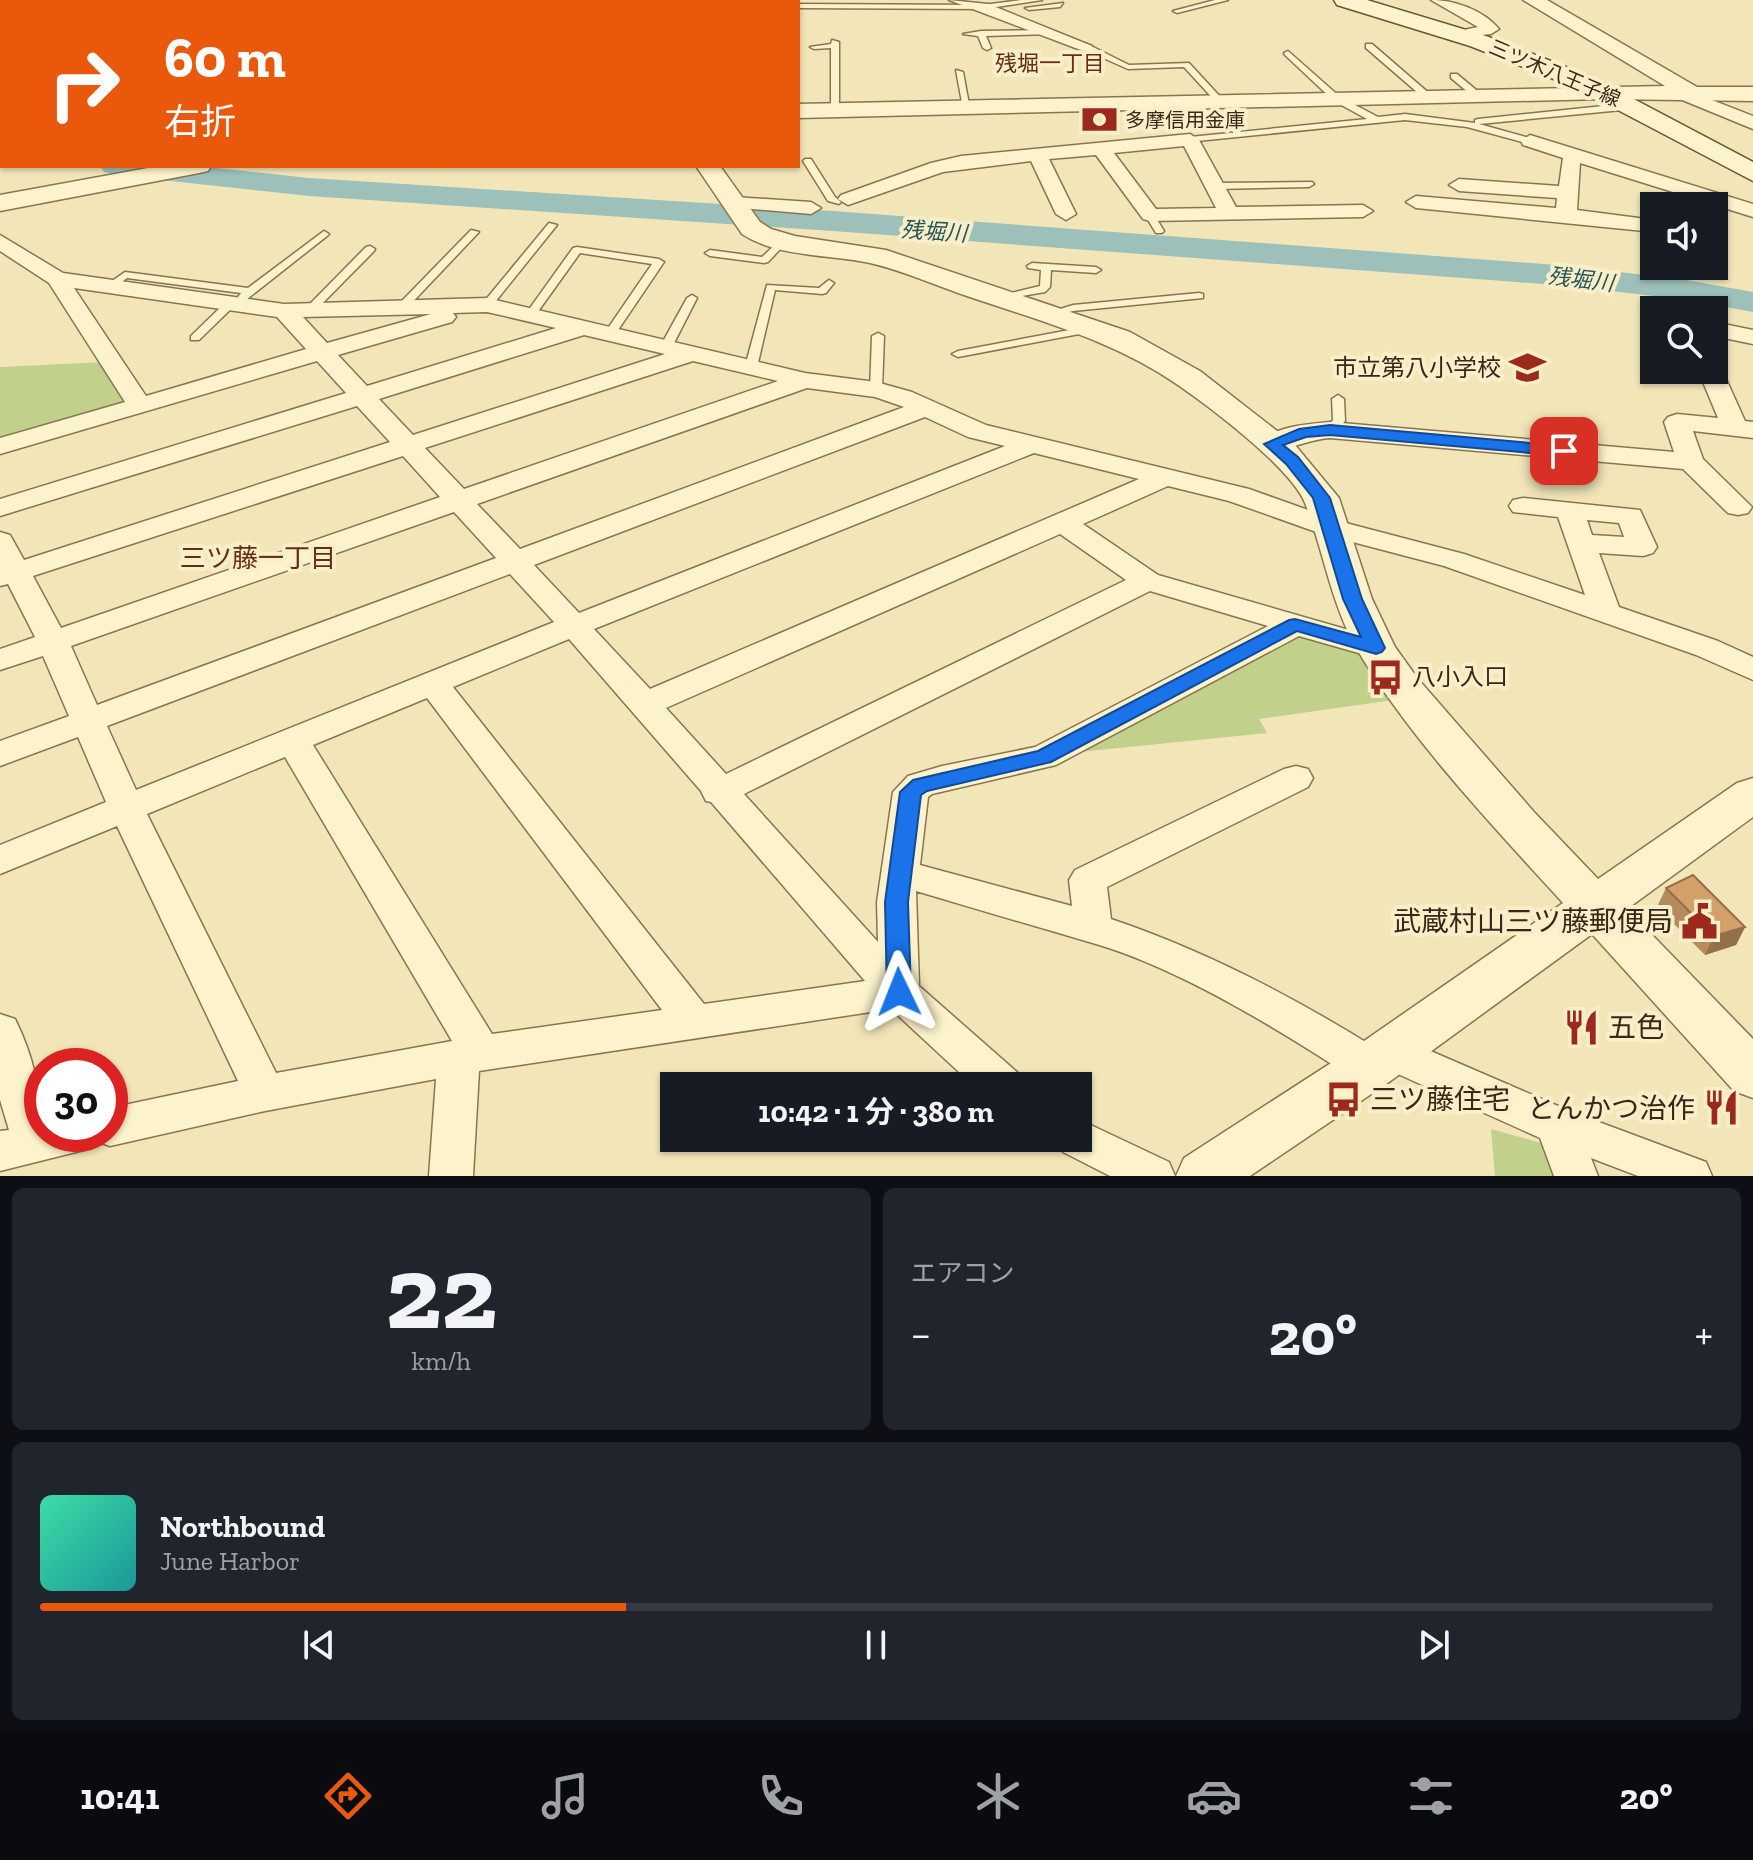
<!DOCTYPE html>
<html lang="ja">
<head>
<meta charset="utf-8">
<style>
  body { margin:0; font-family:"Zilla Slab","Noto Sans JP",serif; background:#20242c; color:#f1f3f6; height:100vh; display:flex; flex-direction:column; font-size:30px; white-space:nowrap }
  * { box-sizing:border-box; margin:0 }
  p { font-size:26px; color:#9ea1a6 }
  .icon { flex:none; width:44px; height:44px; fill:none; stroke:currentColor; stroke-width:2; stroke-linecap:round; stroke-linejoin:round }
  .map { position:relative; height:1176px; overflow:hidden }
  .drawer { display:flex; flex-direction:column; gap:12px; padding:12px; background:#0d0f14; flex:1 }
  .drawer>* { flex:none }
  .top-card { position:absolute; left:0px; top:0px; width:800px; height:168px; box-shadow:0 2px 6px #0004; background:#ea580c; color:#fff; overflow:hidden }
  .controls { position:absolute; left:1640px; top:192px; display:grid; gap:16px }
  .controls a { display:grid; place-items:center; width:88px; height:88px; border-radius:0px; background:#171b24; box-shadow:0 2px 6px #0004; font-size:40px }
  .speed { position:absolute; left:24px; top:1048px; display:flex; gap:16px; font-size:40px; font-weight:700; text-align:center }
  .speed>* { display:grid; place-content:center; width:104px; height:104px; border-radius:50%; background:#171b24; box-shadow:0 2px 6px #0004; line-height:1 }
  .speed .limit { border:12px solid #d22; background:#fff; color:#111 }
  .pin { position:absolute; display:grid; place-items:center; width:68px; height:68px; color:#fff; margin:-34px; border-radius:16px; box-shadow:0 4px 12px #0006 }
  .me { position:absolute; width:88px; margin:-44px; rotate:358deg; stroke-linejoin:round; filter:drop-shadow(0 0 6px #0008) }
  .turn { display:flex; align-items:center; gap:28px; height:168px; padding:0 32px; font-size:36px }
  .turn .icon { width:104px; height:104px; stroke-width:2.5 }
  .turn b { display:block; font-size:56px; line-height:68px }
  .big { font-size:60px; font-weight:700; line-height:1.1 }
  .drawer .widget { flex:1; display:flex; flex-direction:column; justify-content:center; gap:12px; min-width:0; padding:0 28px; border-radius:12px; background:#20242c }
  .drawer .dial { align-items:center; gap:0 }
  .dial b { font-size:104px; line-height:1 }
  .song { display:flex; align-items:center; gap:24px }
  .cover { width:96px; height:96px; border-radius:12px; background:linear-gradient(135deg,hsl(160 70% 55%),hsl(180 70% 35%)) }
  .played { height:8px; border-radius:4px; background:linear-gradient(90deg,#ea580c 35%,#363941 35%) }
  .keys { display:flex; justify-content:space-around; direction:ltr }
  .heat { display:flex; justify-content:space-between; align-items:center; font-size:44px; direction:ltr }
  .drawer .tiles { flex:1; display:grid; gap:12px; grid-template-columns:1fr 1fr }
  .widget:last-child { grid-column:span 2 }
  .trip { position:absolute; left:660px; top:1072px; width:432px; height:80px; border-radius:0px; background:#171b24; box-shadow:0 2px 6px #0004; font-weight:700; line-height:80px; text-align:center }
  .menu { display:flex; height:128px; justify-content:space-around; align-items:center; background:#090b0e; color:#9ea1a6 }
  .menu .icon { width:56px; height:56px }
  .menu .current { color:#ea580c }
  .menu b { font-size:36px; color:#f1f3f6 }
  .map>svg:first-child { display:block }
</style>
</head>
<body>
<div class="map">
<svg width="1753" height="1176" viewBox="0 0 1753 1176">
  <rect width="100%" height="100%" fill="#f2e6b8"/>
  <g fill="#c1d08b">
    <polygon points="105,362 134,406 0,444 0,367"/>
    <polygon points="1292,631 1355,645 1393,700 1259,719 1267,733 1060,754"/>
    <polygon points="1491,1129 1555,1147 1566,1176 1495,1176"/>
  </g>
  <g fill="none" stroke-linecap="round" stroke-linejoin="round">
    <g fill="#9dc1ba" fill-rule="evenodd">
      <polygon points="0,138 2,139 2,157 0,156"/>
      <polygon points="100,166 198,166 309,178 833,211 1557,265 1681,279 1753,292 1753,312 1681,299 1557,285 833,231 309,196 115,175 104,172"/>
    </g>
    <defs>
      <g id="service">
        <polygon points="741,0 751,2 738,2"/>
        <polygon points="1021,0 1042,0 983,9 798,8 798,4 983,5"/>
        <polygon points="1215,0 1228,0 1177,13 1173,11"/>
        <polygon points="1063,3 1060,7 1029,10 1025,8"/>
        <polygon points="1051,30 1055,32 1054,34 986,36 991,48 987,50 983,48 978,36 963,34 981,31"/>
        <polygon points="832,40 839,42 839,111 835,114 831,111 831,48 814,49 810,47 831,44"/>
        <polygon points="1081,44 1087,44 1129,65 1189,63 1225,102 1218,104 1184,67 1128,69 1081,48"/>
        <polygon points="1366,44 1372,44 1431,95 1431,99 1425,99 1366,48"/>
        <polygon points="1288,51 1340,97 1378,117 1405,114 1475,123 1475,120 1478,119 1632,103 1636,106 1632,109 1479,124 1533,139 1534,141 1530,144 1467,127 1405,120 1187,142 1186,140 1190,137 1367,119 1334,101 1285,55 1284,53"/>
        <polygon points="956,70 963,72 970,110 963,108"/>
        <polygon points="1451,74 1457,74 1481,94 1481,98 1475,98 1451,78"/>
        <polygon points="805,159 811,159 835,197 841,202 839,204 828,201 803,161"/>
        <polygon points="1312,182 1314,184 1309,187 1216,189 1211,186 1216,183"/>
        <polygon points="1147,213 1153,213 1164,231 1162,233 1156,233 1145,215"/>
        <polygon points="549,223 557,225 491,307 483,307 483,303"/>
        <polygon points="471,230 479,232 405,310 397,310 397,306"/>
        <polygon points="324,231 329,234 327,236 247,299 239,299 238,297 241,293 127,278 114,288 106,288 105,286 125,272 248,288"/>
        <polygon points="782,238 787,241 786,243 768,262 764,263 710,256 705,253 710,250 762,257"/>
        <polygon points="370,246 375,249 374,251 313,313 305,313 305,309 366,247"/>
        <polygon points="577,247 659,259 664,262 614,336 610,337 604,334 652,264 580,253 534,317 526,317 525,315 573,248"/>
        <polygon points="1032,263 1096,267 1101,270 1096,273 1051,270 1050,287 1045,292 999,300 999,296 1040,286 1041,270 1028,268 1027,266"/>
        <polygon points="829,280 834,283 826,293 822,294 775,290 757,367 751,370 747,369 745,367 767,285 819,288"/>
        <polygon points="1199,293 1203,294 1203,298 1073,311 1050,317 1045,314 1073,305"/>
        <polygon points="692,295 697,298 672,347 666,350 662,349 660,347 687,298"/>
        <polygon points="230,301 234,302 234,306 199,340 191,340 191,336 226,302"/>
        <polygon points="1091,326 1095,327 1095,331 958,357 952,354 958,351"/>
        <polygon points="878,333 884,336 882,390 876,394 870,390 872,336"/>
        <polygon points="1338,395 1344,399 1345,421 1334,433 1326,433 1324,430 1333,420 1332,399"/>
      </g>
      <g id="minor">
        <polygon points="628,0 644,0 646,2 630,2"/>
        <polygon points="949,0 988,4 1092,46 1084,51 1078,49"/>
        <path d="M1431,0c24,0 52,10 68,29l-8,5 -37,4v-6l24,-5z"/>
        <polygon points="1681,88 1753,116 1753,129 1675,97 1672,93"/>
        <path d="M1190,134l9,6 37,67 127,-2 10,6 -10,6 -213,4 -7,-2 -47,-64 -47,4 27,55 -10,6 -10,-6 -25,-53 -88,11 -95,33 -10,-6 3,-4 90,-32 30,-7zM1184,146l32,62 -60,1 -42,-56z"/>
        <polygon points="1530,135 1753,204 1753,217 1580,163 1577,210 1654,220 1654,232 1416,208 1406,202 1416,196 1556,208 1557,198 1459,191 1449,185 1459,179 1559,186 1563,158 1523,145 1521,141"/>
        <polygon points="735,197 811,202 821,208 811,214 728,207 725,203 728,199"/>
        <path d="M0,235l63,38 221,31 203,-6 318,75 71,9 36,10 74,33 263,64 93,33 122,32 121,41 -27,-78 -45,-5 -4,-6 4,-6 10,-2 117,12 17,37 -4,6 -10,3 -44,-3 20,54 99,34 35,16v23l-57,-25 -252,-89 -122,-32 -93,-33 -61,-15 -85,38 75,51 229,66 5,7 -5,7 -11,3 -77,-22 -243,129 -124,29 -4,3 -8,68 152,41 -3,-26 6,-10 209,-101 12,-3 12,3 5,9 -5,9 -201,100 4,32c92,31 179,76 261,127l3,-6 15,-5 15,5 167,72 134,50 6,14h-74l-47,-18 7,18h-44l-14,-38 -151,-68 -4,9 -15,5 -15,-5c-74,-48 -174,-110 -259,-135 -58,-17 -120,-35 -180,-53l3,95 99,87 6,13h-50l-83,-77 -412,62 -6,105h-44l7,-97 -171,32 -155,35 -14,-5 -4,7 -92,23v-40l9,-1 -9,-30v-86l15,5c18,36 27,75 27,115h68v-26l128,-27 -121,-255 -117,48v-29l106,-43 -28,-65 -78,29v-25l69,-25 -26,-60 -43,14v-21l35,-12 -27,-53 -8,2v-54l10,3 14,25 366,-118 -33,-36 -357,110v-17l346,-106 -29,-32 -317,93v-16l125,-36 -76,-119 -49,-32zM74,288l203,29 29,32 -160,47zM487,312l69,16 -189,58 -29,-31 114,-33 4,-5 -3,-4zM431,314l-104,29 -24,-26zM584,335l81,19 -252,81 -34,-36zM693,361l85,20 -314,108 -39,-41zM807,388l68,9 29,10 -384,142 -43,-45zM925,417l43,20 37,9 -426,167 -45,-48zM1034,453l105,26 -489,210 -56,-60zM403,456l37,41 -379,131 -28,-52zM454,512l42,46 -399,147 -26,-59zM1587,520l32,3 5,14 -32,-2zM1060,534l66,46 -400,194 -60,-66zM510,574l44,48 -418,168 -29,-64zM1150,591l118,35 -233,121 -93,19 -34,10 -15,16 -16,110 1,40 -134,-148zM569,639l132,152 5,10 5,1 154,179 -161,23 -251,-317zM427,698l235,312 -170,24 -179,-289zM285,757l167,284 -176,32 -129,-259z"/>
        <polygon points="1714,322 1753,330 1753,344 1714,336"/>
        <path d="M1714,364l8,6 23,51 8,1v16l-60,-7 10,28 49,48 -4,6 -10,2 -10,-2 -45,-44 -353,-31c-21,1 -51,16 -67,12l-4,-6c13,-18 50,-20 71,-22l344,30 -10,-30 4,-5 9,-3 41,4 -20,-48h16z"/>
        <polygon points="1078,1119 1169,1162 1175,1176 1110,1176 1063,1152 1056,1138 1078,1138"/>
      </g>
      <g id="tertiary">
        <polygon points="265,0 287,0 263,2"/>
        <polygon points="398,0 423,0 425,2 400,2"/>
        <polygon points="1523,0 1547,0 1697,87 1753,87 1753,101 1605,99 798,118 798,104 1665,86"/>
        <polygon points="2,110 2,124 0,125 0,111"/>
        <polygon points="159,166 211,166 208,171 199,173 0,211 0,195"/>
        <path d="M696,166h24l40,56 11,7 24,7 91,14 244,82 70,39 95,74 44,53 33,101 23,48 23,32 116,133 64,67 139,-96 16,-5v39l-126,92 126,130v59l-19,-7 -142,-157 -203,148 -139,94h-74l8,-18 167,-108 212,-147c-69,-76 -153,-164 -205,-252 -27,-46 -34,-99 -53,-148 -14,-35 -95,-96 -127,-118 -62,-43 -134,-63 -205,-87 -34,-11 -68,-27 -103,-35 -42,-9 -91,-5 -128,-29z"/>
      </g>
      <polygon id="secondary" points="1334,0 1367,0 1486,36 1592,77 1753,162 1753,181 1574,87 1470,46 1337,5"/>
    </defs>
    <use href="#service" stroke="#887452" stroke-width="3"/>
    <use href="#minor" stroke="#887452" stroke-width="3"/>
    <use href="#tertiary" stroke="#887452" stroke-width="3"/>
    <use href="#secondary" stroke="#6a5535" stroke-width="3"/>
    <use href="#service" fill="#fcf2cb" fill-rule="evenodd"/>
    <use href="#minor" fill="#fcf2cb" fill-rule="evenodd"/>
    <use href="#tertiary" fill="#fcf2cb" fill-rule="evenodd"/>
    <use href="#secondary" fill="#fcf2cb" fill-rule="evenodd"/>
  </g>
  <polygon fill="#b68a5b" points="1666,888 1745,927 1736,945 1705,955 1657,907"/>
  <g fill="#94704a">
    <polygon points="170,0 216,0 211,2 165,2"/>
    <polygon points="2,66 2,87 0,88 0,67"/>
    <polygon points="1745,927 1736,945 1705,955 1714,936"/>
  </g>
  <g fill="#d4a06a" stroke="#94704a" stroke-width="2">
    <polygon points="0,0 170,0 165,2 2,2 2,66 0,67"/>
    <polygon points="1693,875 1745,927 1714,936 1666,888"/>
  </g>
  <polygon fill="#1a73e8" stroke="#114b97" stroke-width="2" points="1330,425 1564,446 1572,451 1564,456 1330,435 1306,437 1283,445 1298,457 1330,498 1362,599 1385,648 1382,652 1376,654 1297,631 1051,762 927,791 921,795 908,902 911,992 907,999 899,1002 890,999 887,992 885,902 900,792 913,780 1038,751 1289,620 1295,619 1361,637 1343,599 1313,498 1286,464 1264,444 1299,429"/>
  <defs>
    <symbol id="bank-bare" viewBox="-9 -9 18 18"><path d="M-6-4H6V4H-6ZM0-2.3a2.3 2.3 0 1 0 0 4.6a2.3 2.3 0 1 0 0-4.6Z" fill="#9d281c" stroke="#f8efc8" stroke-width="2.5" paint-order="stroke"/></symbol>
    <symbol id="school-bare" viewBox="-9 -9 18 18"><path d="M0-5L7-2L0 1L-7-2ZM-4 1L0 2.5L4 1V4Q0 6-4 4Z" fill="#9d281c" stroke="#f8efc8" stroke-width="2.5" paint-order="stroke"/></symbol>
    <symbol id="bus-bare" viewBox="-9 -9 18 18"><path d="M-5-6H5V4H4V6H2V4H-2V6H-4V4H-5ZM-3.5-4V0h7V-4ZM-3.5 1.2v1.5H-2V1.2ZM2 1.2v1.5H3.5V1.2Z" fill="#9d281c" stroke="#f8efc8" stroke-width="2.5" paint-order="stroke"/></symbol>
    <symbol id="civic-bare" viewBox="-9 -9 18 18"><path d="M-.6-6.5H3V-4.5H.6V-3L4-1V1h2V6H-6V1h2V-1L-.6-3ZM-1.2 2.5V6h2.4V2.5Z" fill="#9d281c" stroke="#f8efc8" stroke-width="2.5" paint-order="stroke"/></symbol>
    <symbol id="restaurant-bare" viewBox="-9 -9 18 18"><path d="M-5-6h1v4h1v-4h1v4h1v-4h1v5L-1.5 .5V6h-2V.5L-5-1ZM5-6V6H3V1.5H1.5Q1.5-4 5-6Z" fill="#9d281c" stroke="#f8efc8" stroke-width="2.5" paint-order="stroke"/></symbol>
  </defs>
  <g fill-rule="evenodd">
    <use href="#bank-bare" x="1074" y="94" width="51" height="51"/>
    <use href="#school-bare" x="1502" y="342" width="51" height="51"/>
    <use href="#bus-bare" x="1360" y="652" width="51" height="51"/>
    <use href="#civic-bare" x="1674" y="896" width="51" height="51"/>
    <use href="#restaurant-bare" x="1556" y="1002" width="51" height="51"/>
    <use href="#bus-bare" x="1318" y="1074" width="51" height="51"/>
    <use href="#restaurant-bare" x="1696" y="1082" width="51" height="51"/>
  </g>
  <g text-anchor="middle" stroke-width="8" stroke-linejoin="round" paint-order="stroke">
    <g font-size="20" fill="#362919" stroke="#f8efc8">
      <text transform="translate(1555 73) rotate(23)" y="7">三ツ木八王子線</text>
    </g>
    <g font-size="20" fill="#362919" stroke="#f8efc8" text-anchor="start">
      <text x="1125" y="127">多摩信用金庫</text>
    </g>
    <g font-size="22" fill="#662d14" stroke="#f8efc8">
      <text x="1050" y="71">残堀一丁目</text>
    </g>
    <g font-size="22" font-style="italic" fill="#265657" stroke="#f8efc8">
      <text transform="translate(934 231) rotate(4)" y="8">残堀川</text>
      <text transform="translate(1581 279) rotate(7)" y="8">残堀川</text>
    </g>
    <g font-size="24" fill="#362919" stroke="#f8efc8" text-anchor="end">
      <text x="1501" y="376">市立第八小学校</text>
      <text x="1412" y="685" text-anchor="start">八小入口</text>
    </g>
    <g font-size="26" fill="#662d14" stroke="#f8efc8">
      <text x="258" y="567">三ツ藤一丁目</text>
    </g>
    <g font-size="28" fill="#362919" stroke="#f8efc8" text-anchor="end">
      <text x="1673" y="931">武蔵村山三ツ藤郵便局</text>
      <text x="1608" y="1037" text-anchor="start">五色</text>
      <text x="1370" y="1109" text-anchor="start">三ツ藤住宅</text>
      <text x="1695" y="1118">とんかつ治作</text>
    </g>
  </g>
</svg>
<div class="controls">
<a><svg class="icon" aria-label="sound" viewBox="0 0 24 24"><path d="M4 9h4l5-4v14l-5-4H4zM17 9q2 3 0 6"/></svg></a>
<a><svg class="icon" aria-label="search" viewBox="0 0 24 24"><circle cx="10" cy="10" r="6"/><path d="M15 15l6 6"/></svg></a>
</div>
<div class="speed"><div class="limit">30</div></div>
<div class="pin" style="left:1564px;top:451px;background:#d93025"><svg class="icon" aria-label="arrive" viewBox="0 0 24 24"><path d="M6 21V4h12l-3 4 3 4H6"/></svg></div>
<svg class="me" style="left:899px;top:992px" viewBox="-20 -20 40 40"><path d="M0-17L14 15 0 8-14 15z" fill="#1a73e8" stroke="#fff" stroke-width="4"/></svg>
<div class="trip">10:42 · 1 分 · 380 m</div>
<div class="top-card">
<div class="turn"><svg class="icon" aria-label="right" viewBox="0 0 24 24"><path d="M7 20v-9h11M14 6l5 5-5 5"/></svg><div><b>60 m</b>右折</div></div>
</div>
</div>
<section class="drawer">
<div class="tiles">
<div class="widget dial"><b>22</b><p>km/h</p></div>
<div class="widget"><p>エアコン</p>
<div class="heat"><a>−</a><b class="big">20°</b><a>+</a></div>
</div>
<div class="widget">
<div class="song"><i class="cover"></i><div><b>Northbound</b><p>June Harbor</p></div></div>
<div class="played"></div>
<div class="keys"><svg class="icon" aria-label="previous" viewBox="0 0 24 24"><path d="M18 5L8 12l10 7zM5 5v14"/></svg><svg class="icon" aria-label="pause" viewBox="0 0 24 24"><path d="M8 5v14M16 5v14"/></svg><svg class="icon" aria-label="next" viewBox="0 0 24 24"><path d="M6 5l10 7-10 7zM19 5v14"/></svg></div>
</div>
</div>
</section>
<nav class="menu">
<b>10:41</b>
<svg class="icon current" aria-label="directions" viewBox="0 0 24 24"><path d="M12 3l9 9-9 9-9-9zM9 14v-3h6M13 9l2 2-2 2"/></svg>
<svg class="icon" aria-label="music" viewBox="0 0 24 24"><path d="M9 18V5l10-2v13"/><circle cx="6" cy="18" r="3"/><circle cx="16" cy="16" r="3"/></svg>
<svg class="icon" aria-label="phone" viewBox="0 0 24 24"><path d="M5 4h4l2 5-3 2q2 4 5 5l2-3 5 2v4C11 20 4 13 5 4z"/></svg>
<svg class="icon" aria-label="climate" viewBox="0 0 24 24"><path d="M12 3v18M4 7l16 10M4 17L20 7"/></svg>
<svg class="icon" aria-label="car" viewBox="0 0 24 24"><path d="M5 17H2v-5l4-1 3-4h7l3 4 3 1v5h-3M9 17h6M6 11h13"/><circle cx="7" cy="17" r="2"/><circle cx="17" cy="17" r="2"/></svg>
<svg class="icon" aria-label="filters" viewBox="0 0 24 24"><path d="M4 7h16M4 17h16"/><circle cx="9" cy="7" r="2"/><circle cx="15" cy="17" r="2"/></svg>
<b>20°</b>
</nav>
</body>
</html>
